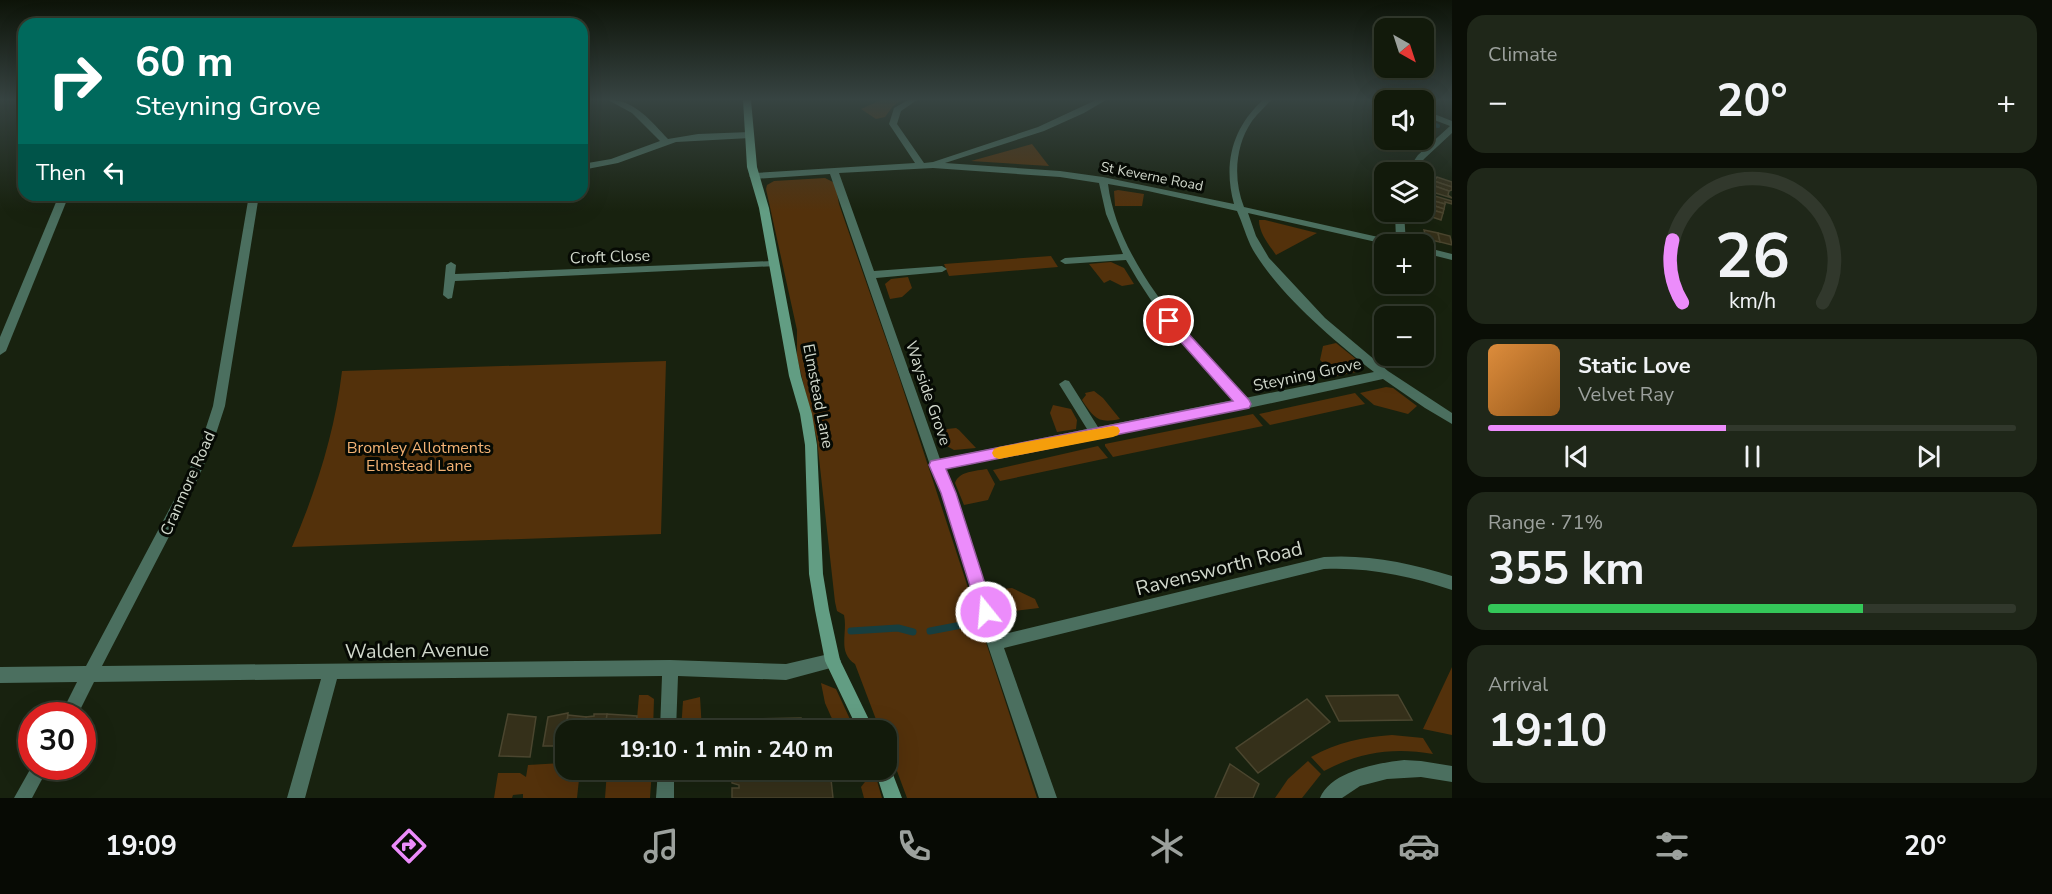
<!DOCTYPE html>
<html lang="en">
<head>
<meta charset="utf-8">
<style>
  body { margin:0; font-family:"Nunito Sans",sans-serif; background:#1f2719; color:#f1f3f6; height:100vh; display:flex; flex-direction:column; font-size:22px; white-space:nowrap }
  * { box-sizing:border-box; margin:0 }
  p { font-size:20px; color:#9ca19d }
  .icon { flex:none; width:33px; height:33px; fill:none; stroke:currentColor; stroke-width:2; stroke-linecap:round; stroke-linejoin:round }
  .map { position:relative; flex:1; overflow:hidden }
  .sheet { display:flex; flex-direction:column; gap:15px; padding:15px; background:#0a0e06; width:600px }
  .sheet>* { flex:none }
  .hud { position:absolute; left:18px; top:18px; width:570px; height:183px; border-radius:18px; box-shadow:0 6px 24px #0002,0 0 0 2px #31382c; background:#00695c; color:#fff; overflow:hidden }
  .needle { width:39px; rotate:141deg }
  .tools { position:absolute; left:1374px; top:18px; display:grid; gap:12px }
  .tools a { display:grid; place-items:center; width:60px; height:60px; border-radius:12px; background:#121a0b; box-shadow:0 6px 24px #0002,0 0 0 2px #31382c; font-size:30px }
  .speed { position:absolute; left:18px; top:702px; display:flex; gap:12px; font-size:30px; font-weight:700; text-align:center }
  .speed>* { display:grid; place-content:center; width:78px; height:78px; border-radius:50%; background:#121a0b; box-shadow:0 6px 24px #0002,0 0 0 2px #31382c; line-height:1 }
  .speed .limit { border:9px solid #d22; background:#fff; color:#111 }
  .pin { position:absolute; display:grid; place-items:center; width:51px; height:51px; color:#fff; margin:-26px; border:3px solid #fff; border-radius:50%; box-shadow:0 2px 6px #0007 }
  .me { position:absolute; width:66px; margin:-33px; rotate:343deg; stroke-linejoin:round; filter:drop-shadow(0 0 4px #0008) }
  .turn { display:flex; align-items:center; gap:21px; height:126px; padding:0 18px; font-size:27px }
  .turn .icon { width:78px; height:78px; stroke-width:2.5 }
  .turn b { display:block; font-size:42px; line-height:51px }
  .then { display:flex; align-items:center; height:57px; padding:0 18px; background:#0003; gap:12px; font-size:22px }
  .big { font-size:45px; font-weight:700; line-height:1.1 }
  .sheet .card { flex:1; display:flex; flex-direction:column; justify-content:center; gap:9px; min-width:0; padding:0 21px; border-radius:18px; background:#1f2719 }
  .sheet .dial { align-items:center; gap:0 }
  .dial svg { height:156px; overflow:visible; fill:none; stroke:#31382c; stroke-width:7; stroke-linecap:round; text-anchor:middle }
  .dial text { fill:#f1f3f6; stroke:none }
  .song { display:flex; align-items:center; gap:18px }
  .cover { width:72px; height:72px; border-radius:9px; background:linear-gradient(135deg,hsl(30 70% 55%),hsl(30 70% 35%)) }
  .played { height:6px; border-radius:3px; background:linear-gradient(90deg,#ec8cfb 45%,#31382c 45%) }
  .keys { display:flex; justify-content:space-around; direction:ltr }
  .heat { display:flex; justify-content:space-between; align-items:center; font-size:33px; direction:ltr }
  .charge { height:9px; border-radius:4px; background:linear-gradient(90deg,#34c759 71%,#31382c 0) }
  .trip { position:absolute; left:555px; top:720px; width:342px; height:60px; border-radius:18px; background:#121a0b; box-shadow:0 6px 24px #0002,0 0 0 2px #31382c; font-weight:700; line-height:60px; text-align:center }
  .tabs { display:flex; height:96px; justify-content:space-around; align-items:center; background:#070a04; color:#9ca19d }
  .tabs .icon { width:42px; height:42px }
  .tabs .active { color:#ec8cfb }
  .tabs b { font-size:27px; color:#f1f3f6 }
  main { display:flex; flex:1; min-height:0 }
  .map>svg:first-child { display:block }
</style>
</head>
<body>
<main>
<div class="map">
<svg width="1452" height="798" viewBox="0 0 1452 798">
  <rect width="100%" height="100%" fill="#18220f"/>
  <g fill="#53310b">
    <polygon points="881,100 902,100 893,106 885,117 876,119 861,109"/>
    <polygon points="1032,144 1049,166 971,161"/>
    <path d="M825,178l10,5 4,21 59,170 139,424h-130l-20,-54 -1,-14h-6l-25,-66c-18,-12 -7,-31 -11,-49l-7,-4 -2,-9 -18,-162 -20,-83v-27l-31,-141 1,-4 7,-4z"/>
    <polygon points="1118,190 1144,194 1142,206 1115,206 1114,191"/>
    <path d="M1259,220h6l52,13 -41,22c-7,-10 -17,-22 -17,-35z"/>
    <polygon points="1051,256 1058,267 949,276 944,264"/>
    <polygon points="1111,262 1124,268 1134,284 1122,286 1110,280 1104,283 1089,264"/>
    <polygon points="908,277 912,288 902,297 890,299 885,284 891,279"/>
    <polygon points="1336,343 1362,364 1361,371 1337,376 1320,360 1323,346"/>
    <path d="M666,361l-5,173 -369,13c24,-56 43,-115 50,-176z"/>
    <polygon points="1386,387 1393,388 1417,406 1408,414 1374,405 1360,393"/>
    <path d="M1094,391l9,7 17,21c-22,5 -26,-1 -38,-19l4,-5 -1,-2z"/>
    <polygon points="1355,393 1365,404 1270,425 1259,414"/>
    <polygon points="1053,405 1071,409 1077,420 1076,429 1057,432 1050,413"/>
    <polygon points="1253,414 1263,426 1113,457 1105,446 1105,444"/>
    <polygon points="956,428 959,430 976,448 954,450 943,444 938,430"/>
    <polygon points="1098,446 1108,458 1000,481 993,470"/>
    <path d="M987,469l8,15 -7,16 -24,5 -9,-22c4,-12 21,-12 32,-14z"/>
    <polygon points="1012,588 1035,599 1039,608 1005,612 999,607 993,590"/>
    <polygon points="1452,667 1452,735 1423,729"/>
    <polygon points="821,683 836,689 855,730 837,730 825,703"/>
    <polygon points="639,695 648,695 654,699 653,730 636,730"/>
    <polygon points="700,697 702,730 681,730 683,701"/>
    <path d="M1392,735l31,3 10,16c-39,-7 -74,-2 -109,17l-13,-14c27,-15 51,-20 81,-22z"/>
    <polygon points="1308,761 1321,774 1302,798 1275,798 1288,779"/>
    <polygon points="562,763 561,770 580,770 577,798 523,798 523,794 513,795 512,798 494,798 498,773 520,773 526,777 528,765"/>
    <polygon points="628,770 629,773 634,773 634,770 652,770 650,798 605,798 607,771"/>
    <polygon points="875,774 882,798 864,798 861,787 868,778"/>
  </g>
  <g fill="none" stroke-linecap="round" stroke-linejoin="round">
    <polyline stroke="#173e3f" stroke-width="4" points="1424,121 1438,126"/>
    <g stroke="#173e3f" stroke-width="7">
      <polyline points="851,631 898,628 913,632"/>
      <polyline points="930,631 972,623"/>
    </g>
  </g>
  <g fill="#35301a" stroke="#4b462f" stroke-width="1.5">
    <polygon points="1437,177 1452,182 1452,187 1434,181"/>
    <polygon points="1434,181 1452,187 1452,190 1449,191 1432,185"/>
    <polygon points="1432,185 1449,191 1448,195 1452,198 1429,191"/>
    <polygon points="1428,194 1452,201 1452,204 1445,202 1445,204 1427,199"/>
    <polygon points="1427,199 1445,204 1444,209 1426,203"/>
    <polygon points="1426,203 1444,209 1443,213 1425,208"/>
    <polygon points="1425,208 1443,213 1441,220 1423,214"/>
    <polygon points="1424,230 1438,233 1440,242 1426,239"/>
    <polygon points="1438,233 1450,236 1452,245 1440,242"/>
    <polygon points="1398,695 1412,720 1339,721 1326,696"/>
    <polygon points="1307,699 1330,722 1258,773 1236,748"/>
    <polygon points="568,713 564,746 543,746 548,717"/>
    <polygon points="508,714 536,717 530,757 499,756"/>
    <polygon points="594,714 607,714 605,730 584,730 586,717 594,716"/>
    <polygon points="607,714 637,716 636,730 605,730"/>
    <polygon points="568,715 586,717 584,730 566,730"/>
    <polygon points="801,718 801,728 808,728 808,730 730,730 730,726 751,726 751,719"/>
    <polygon points="1230,764 1259,784 1253,798 1215,798"/>
    <polygon points="732,770 830,770 833,798 732,798 732,788 739,788 739,785 732,783"/>
  </g>
  <g fill="none" stroke-linecap="round" stroke-linejoin="round">
    <g fill="#4b6f5f" fill-rule="evenodd">
      <path d="M608,100c26,-1 43,21 60,39l30,-5 52,-2 4,3 -4,3 -74,4 -58,21 -36,7v-6l29,-5 49,-18 -28,-28z"/>
      <path d="M908,100h9l-16,11 -4,13 27,39 9,-1 105,-35 58,-27h10l-22,13 -40,18 -99,32 115,8 43,6 131,27c-11,-40 -2,-76 29,-104h8c-6,7 -13,13 -19,21 -17,25 -19,58 -8,86l152,34 -1,-29h9l2,32h-21l-137,-31 8,23 13,22 56,60 63,53 64,42v11l-27,-16 -42,-29 -139,30 -3,-1 -297,61 12,24 44,142 324,-78c44,-3 86,6 128,19v14c-42,-14 -83,-23 -128,-21l-320,79 53,150h-18l-54,-161 -43,-144 -12,-28 -100,-291 -76,5 -5,-3 5,-3 161,-10 -26,-39 5,-16zM933,168l127,9 39,6 7,31 17,40 -58,4 -5,3 5,3 61,-4c29,52 67,96 107,140l-135,27 -29,-46 -4,-1 -6,4 28,45 -147,30 -64,-181 66,-6 5,-3 -5,-3 -68,5 -35,-98zM1108,184l40,7 89,20c6,13 9,26 16,39 27,45 79,89 121,122l-129,26c-53,-57 -127,-134 -137,-214z"/>
      <polygon points="1424,110 1452,121 1452,133 1424,159 1414,172 1406,172 1418,155 1450,126 1424,116"/>
      <polygon points="59,195 69,195 6,351 0,355 0,337"/>
      <polygon points="249,195 259,195 225,406 211,449 190,496 102,666 670,660 786,664 833,653 838,656 841,661 838,666 786,680 678,676 676,730 660,730 662,676 337,679 305,798 287,798 321,679 94,682 77,716 60,716 77,682 0,683 0,667 86,666 180,489 199,449 213,406"/>
      <polygon points="1424,247 1452,254 1452,260 1424,253"/>
      <polygon points="773,261 778,264 777,266 455,281 452,298 448,299 443,295 446,265 451,262 456,265 455,274"/>
      <path d="M1404,760l17,1 31,5v16l-31,-5 -34,2 -27,7 -18,12h-22c11,-27 58,-35 84,-38z"/>
      <polygon points="32,766 49,766 32,798 14,798"/>
      <polygon points="658,770 674,770 674,798 656,798"/>
    </g>
    <g fill="#629d83" fill-rule="evenodd">
      <polygon points="743,100 751,100 757,167 769,208 801,376 812,414 817,445 823,574 829,610 840,660 874,730 858,730 825,661 815,610 809,574 805,445 800,414 789,376 759,208 747,167"/>
      <polygon points="886,763 889,764 902,798 884,798 875,770 886,770"/>
    </g>
  </g>
  <linearGradient id="sky" x2="0" y2="1"><stop stop-color="#0d1308"/><stop offset="0.47" stop-color="#374442"/><stop offset="1" stop-color="#374442" stop-opacity="0"/></linearGradient>
  <rect width="1452" height="211" fill="url(#sky)"/>
  <polygon fill="#ec8cfb" stroke="#995ba3" stroke-width="1.5" points="1169,316 1174,318 1249,400 1251,404 1249,408 946,469 956,493 994,612 992,618 986,620 980,618 941,493 929,465 931,461 1233,401 1165,324 1163,321"/>
  <polygon fill="#f59e0b" points="1113,426 1118,427 1120,431 1118,435 1113,437 999,459 994,457 992,453 994,449 999,447"/>
  <g text-anchor="middle" stroke-width="6" stroke-linejoin="round" paint-order="stroke">
    <g font-size="14" fill="#d1d8cc" stroke="#060a04">
      <text transform="translate(1152 176) rotate(11)" y="5">St Keverne Road</text>
    </g>
    <g font-size="16" fill="#d1d8cc" stroke="#060a04">
      <text transform="translate(610 256) rotate(-2)" y="6">Croft Close</text>
      <text transform="translate(1307 374) rotate(-12)" y="6">Steyning Grove</text>
      <text transform="translate(929 393) rotate(71)" y="6">Wayside Grove</text>
      <text transform="translate(819 396) rotate(79)" y="6">Elmstead Lane</text>
      <text transform="translate(187 483) rotate(-66)" y="6">Cranmore Road</text>
    </g>
    <g font-size="16" fill="#f4b274" stroke="#060a04">
      <text x="419" y="453">Bromley Allotments<tspan x="419" dy="18">Elmstead Lane</tspan></text>
    </g>
    <g font-size="20" fill="#d1d8cc" stroke="#060a04">
      <text transform="translate(1219 568) rotate(-14)" y="7">Ravensworth Road</text>
      <text transform="translate(417 650) rotate(-1)" y="7">Walden Avenue</text>
    </g>
  </g>
</svg>
<div class="tools">
<a><svg class="needle" viewBox="-14 -14 28 28"><path d="M0-13l5 13h-10z" fill="#e53935"/><path d="M0 13l5-13h-10z" fill="#9ca19d"/></svg></a>
<a><svg class="icon" aria-label="sound" viewBox="0 0 24 24"><path d="M4 9h4l5-4v14l-5-4H4zM17 9q2 3 0 6"/></svg></a>
<a><svg class="icon" aria-label="layers" viewBox="0 0 24 24"><path d="M12 4l9 5-9 5-9-5zM3 14l9 5 9-5"/></svg></a>
<a>+</a>
<a>−</a>
</div>
<div class="speed"><div class="limit">30</div></div>
<div class="pin" style="left:1169px;top:321px;background:#d93025"><svg class="icon" aria-label="arrive" viewBox="0 0 24 24"><path d="M6 21V4h12l-3 4 3 4H6"/></svg></div>
<svg class="me" style="left:986px;top:612px" viewBox="-20 -20 40 40"><circle r="17" fill="#ec8cfb" stroke="#fff" stroke-width="3"/><path d="M0-11L8 9 0 5-8 9z" fill="#fff"/></svg>
<div class="trip">19:10 · 1 min · 240 m</div>
<div class="hud">
<div class="turn"><svg class="icon" aria-label="right" viewBox="0 0 24 24"><path d="M7 20v-9h11M14 6l5 5-5 5"/></svg><div><b>60 m</b>Steyning Grove</div></div>
<div class="then">Then<svg class="icon" aria-label="left" viewBox="0 0 24 24"><path d="M17 20v-9H6M10 6l-5 5 5 5"/></svg></div>
</div>
</div>
<section class="sheet">
<div class="card"><p>Climate</p>
<div class="heat"><a>−</a><b class="big">20°</b><a>+</a></div>
</div>
<div class="card dial"><svg viewBox="0 0 100 80">
<path d="M14 69A42 42 0 1 1 86 69"/>
<path d="M14 69A42 42 0 0 1 9 37" stroke="#ec8cfb"/>
<text x="50" y="56" font-size="32" font-weight="700">26</text>
<text x="50" y="72" font-size="11">km/h</text>
</svg></div>
<div class="card">
<div class="song"><i class="cover"></i><div><b>Static Love</b><p>Velvet Ray</p></div></div>
<div class="played"></div>
<div class="keys"><svg class="icon" aria-label="previous" viewBox="0 0 24 24"><path d="M18 5L8 12l10 7zM5 5v14"/></svg><svg class="icon" aria-label="pause" viewBox="0 0 24 24"><path d="M8 5v14M16 5v14"/></svg><svg class="icon" aria-label="next" viewBox="0 0 24 24"><path d="M6 5l10 7-10 7zM19 5v14"/></svg></div>
</div>
<div class="card"><p>Range · 71%</p><b class="big">355 km</b><div class="charge"></div></div>
<div class="card"><p>Arrival</p><b class="big">19:10</b></div>
</section>
</main>
<nav class="tabs">
<b>19:09</b>
<svg class="icon active" aria-label="directions" viewBox="0 0 24 24"><path d="M12 3l9 9-9 9-9-9zM9 14v-3h6M13 9l2 2-2 2"/></svg>
<svg class="icon" aria-label="music" viewBox="0 0 24 24"><path d="M9 18V5l10-2v13"/><circle cx="6" cy="18" r="3"/><circle cx="16" cy="16" r="3"/></svg>
<svg class="icon" aria-label="phone" viewBox="0 0 24 24"><path d="M5 4h4l2 5-3 2q2 4 5 5l2-3 5 2v4C11 20 4 13 5 4z"/></svg>
<svg class="icon" aria-label="climate" viewBox="0 0 24 24"><path d="M12 3v18M4 7l16 10M4 17L20 7"/></svg>
<svg class="icon" aria-label="car" viewBox="0 0 24 24"><path d="M5 17H2v-5l4-1 3-4h7l3 4 3 1v5h-3M9 17h6M6 11h13"/><circle cx="7" cy="17" r="2"/><circle cx="17" cy="17" r="2"/></svg>
<svg class="icon" aria-label="filters" viewBox="0 0 24 24"><path d="M4 7h16M4 17h16"/><circle cx="9" cy="7" r="2"/><circle cx="15" cy="17" r="2"/></svg>
<b>20°</b>
</nav>
</body>
</html>
